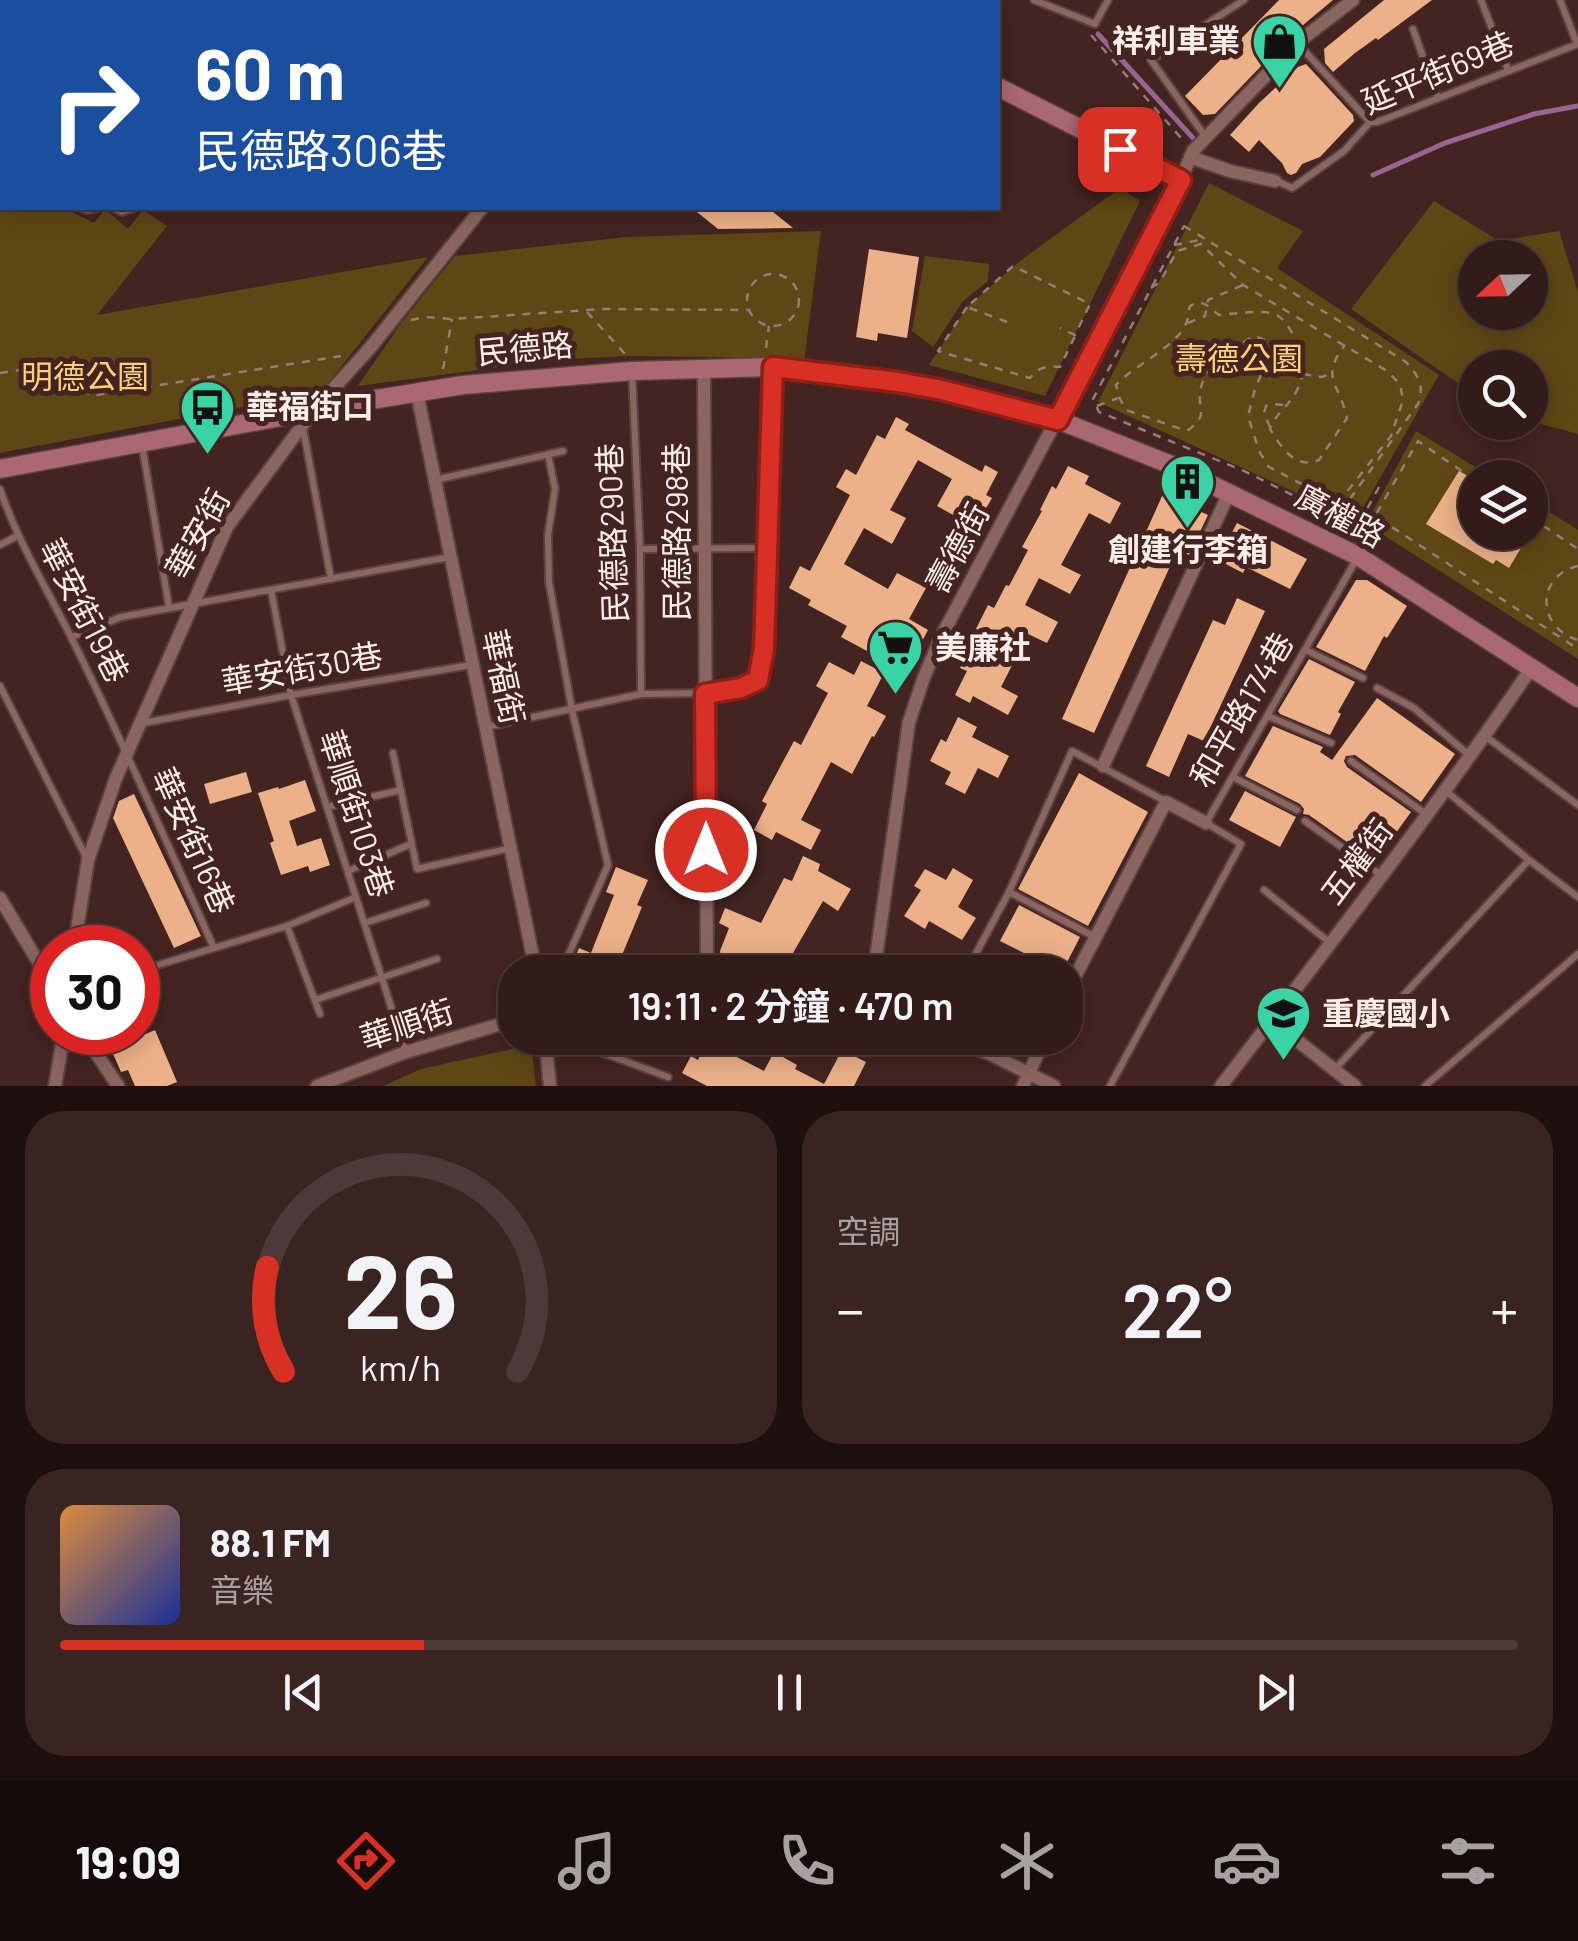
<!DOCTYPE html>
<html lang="zh-TW">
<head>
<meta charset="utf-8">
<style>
  body { margin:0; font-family:Barlow,"Noto Sans TC",sans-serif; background:#3a2421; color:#f1f3f6; height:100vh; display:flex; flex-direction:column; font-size:38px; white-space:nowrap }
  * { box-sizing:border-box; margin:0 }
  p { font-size:32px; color:#a8a1a2 }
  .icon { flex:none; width:55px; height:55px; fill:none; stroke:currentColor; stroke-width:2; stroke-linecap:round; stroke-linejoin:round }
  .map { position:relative; height:1086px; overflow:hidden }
  .drawer { display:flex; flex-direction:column; gap:25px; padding:25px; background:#1c0f0d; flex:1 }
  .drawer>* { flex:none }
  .top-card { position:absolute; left:0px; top:0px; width:1000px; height:210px; box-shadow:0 5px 25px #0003,0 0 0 2px #4d3937; background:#1a4fa0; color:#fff; overflow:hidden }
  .needle { width:65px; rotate:248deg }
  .fabs { position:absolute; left:1458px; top:240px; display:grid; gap:20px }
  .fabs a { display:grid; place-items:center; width:90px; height:90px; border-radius:50%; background:#321b18; box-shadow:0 5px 25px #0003,0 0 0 2px #4d3937; font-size:50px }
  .speed { position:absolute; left:30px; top:925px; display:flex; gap:20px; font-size:50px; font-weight:700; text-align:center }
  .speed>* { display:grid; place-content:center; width:130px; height:130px; border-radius:50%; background:#321b18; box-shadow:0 5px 25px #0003,0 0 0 2px #4d3937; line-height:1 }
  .speed .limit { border:15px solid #d22; background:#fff; color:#111 }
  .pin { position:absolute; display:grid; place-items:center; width:85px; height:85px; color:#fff; margin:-42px; border-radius:20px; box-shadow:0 5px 15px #0006 }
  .me { position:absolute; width:110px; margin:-55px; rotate:0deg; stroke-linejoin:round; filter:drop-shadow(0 0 8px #0008) }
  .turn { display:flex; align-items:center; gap:35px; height:210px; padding:0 30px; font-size:45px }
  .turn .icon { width:130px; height:130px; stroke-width:2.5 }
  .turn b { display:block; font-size:70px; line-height:85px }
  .big { font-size:75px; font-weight:600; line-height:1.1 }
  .drawer .widget { flex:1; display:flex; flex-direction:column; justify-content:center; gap:15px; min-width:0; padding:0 35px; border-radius:40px; background:#3a2421 }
  .drawer .dial { align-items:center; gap:0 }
  .dial svg { height:260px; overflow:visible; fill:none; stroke:#4d3937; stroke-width:7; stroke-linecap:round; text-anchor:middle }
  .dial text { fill:#f1f3f6; stroke:none }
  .song { display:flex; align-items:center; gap:30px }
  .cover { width:120px; height:120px; border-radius:15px; background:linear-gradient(135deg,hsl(30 70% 55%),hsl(230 70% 35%)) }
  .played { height:10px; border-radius:5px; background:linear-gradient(90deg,#d93025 25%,#4d3937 25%) }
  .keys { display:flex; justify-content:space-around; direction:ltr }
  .heat { display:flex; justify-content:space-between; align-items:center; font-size:55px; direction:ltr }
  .drawer .tiles { flex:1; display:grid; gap:25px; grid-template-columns:1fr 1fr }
  .widget:last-child { grid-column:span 2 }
  .trip { position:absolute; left:498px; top:955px; width:585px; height:100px; border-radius:40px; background:#321b18; box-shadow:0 5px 25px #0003,0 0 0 2px #4d3937; font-weight:600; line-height:100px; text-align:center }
  .tab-bar { display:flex; height:160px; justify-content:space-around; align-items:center; background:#140b0a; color:#a8a1a2 }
  .tab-bar .icon { width:70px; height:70px }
  .tab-bar .current { color:#d93025 }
  .tab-bar b { font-size:45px; color:#f1f3f6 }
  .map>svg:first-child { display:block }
</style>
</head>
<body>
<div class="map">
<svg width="1578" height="1086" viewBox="0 0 1578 1086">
  <rect width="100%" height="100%" fill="#432420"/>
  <g fill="#5e4715" fill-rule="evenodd">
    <polygon points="2,128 2,208 64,208 94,223 105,209 128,229 143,210 167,226 97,315 428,257 321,392 0,453 0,133"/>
    <polygon points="1209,183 1303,231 1277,268 1439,375 1356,520 1098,402"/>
    <polygon points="1120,188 1140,201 1045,396 929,365 967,307 1020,261"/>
    <path d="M1434,201l65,40 60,-10 19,61v142l-48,-13v-53h-55v27l-124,-86zM1475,258h55v54h-55z"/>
    <polygon points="821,231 804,361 717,357 627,356 552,360 358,386 401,323 455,256 626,237"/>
    <polygon points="925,256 989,264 988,281 963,301 933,347 912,331"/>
    <polygon points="1416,431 1492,477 1475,478 1475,532 1530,532 1530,500 1578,530 1578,659 1366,524"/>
    <polygon points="531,1045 536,1086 383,1086 421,1069"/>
  </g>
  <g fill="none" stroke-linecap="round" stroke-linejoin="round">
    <g stroke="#986591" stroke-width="5">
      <polyline points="1098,34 1193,138"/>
      <polyline points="1373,175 1445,143 1534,114 1578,106"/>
    </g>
  </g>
  <g fill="#ecb188">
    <polygon points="1279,0 1333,0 1290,36 1215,114 1203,115 1185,96"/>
    <polygon points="1384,0 1432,0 1378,40 1376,38 1355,53 1333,72 1325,63 1324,49"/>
    <polygon points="1306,64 1353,115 1354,121 1320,157 1302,164 1296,173 1291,175 1287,173 1282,163 1259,140 1249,152 1230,135 1259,103 1298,67"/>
    <polygon points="692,208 768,208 793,228 718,229"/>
    <polygon points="869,249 919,257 907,338 878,333 877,341 856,337"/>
    <polygon points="896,417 909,424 905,430 982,472 985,465 998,472 986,495 992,498 981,517 960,506 955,516 937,506 952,479 918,460 890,510 906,518 892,544 864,528 844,564 888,589 897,573 926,588 909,619 928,630 913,658 874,637 867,651 841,637 847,626 808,605 811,600 789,588 800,566 810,571 850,495 836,487 846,469 856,475 877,435 885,439"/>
    <polygon points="1068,466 1089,476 1085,484 1121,503 1110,524 1089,513 1061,565 1081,575 1070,594 1039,578 1025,605 1058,622 1047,643 1028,634 1001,687 1018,696 1008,715 973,696 970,703 955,695 967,671 960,668 979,631 976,629 988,605 994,608 1006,585 1009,586 1028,550 1022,547 1042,511 1040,510 1052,486 1056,489"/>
    <polygon points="1459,471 1475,480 1475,532 1507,532 1524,543 1509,568 1496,560 1493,564 1426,524"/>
    <polygon points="1163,494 1208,515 1189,555 1178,549 1094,733 1062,719"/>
    <polygon points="1237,523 1307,559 1290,589 1246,567 1243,573 1222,562 1233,542 1228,540"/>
    <polygon points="1356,580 1367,580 1407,606 1387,638 1384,636 1365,671 1316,647"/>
    <polygon points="1237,598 1265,611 1204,741 1188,734 1169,777 1146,766 1213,620 1225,625"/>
    <polygon points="1309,659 1355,682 1338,712 1341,714 1330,735 1280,714 1278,711"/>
    <polygon points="861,661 884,673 867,706 886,716 874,737 872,736 852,774 831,762 801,820 821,830 811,850 776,832 772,840 754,830 767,804 762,801 794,741 801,745 828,693 816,686 829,662 854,675"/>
    <polygon points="1377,698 1455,754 1421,802 1355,755 1346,756 1344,761 1347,767 1411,812 1375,862 1309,815 1303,814 1304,809 1300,804 1245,776 1273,726 1323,747 1320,752 1332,760"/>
    <polygon points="958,717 977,727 972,737 1009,756 998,778 978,768 965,794 945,784 951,772 930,761 941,739 946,742"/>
    <polygon points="246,772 252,792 210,804 204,784"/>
    <polygon points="1079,773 1148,812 1088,926 1018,889"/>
    <polygon points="305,780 316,811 289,821 297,846 321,838 330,865 310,872 308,866 281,875 270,843 274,841 258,793 278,787 279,789"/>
    <polygon points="1245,791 1296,817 1280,847 1229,820"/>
    <polygon points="134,794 201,936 174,948 113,818 119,801"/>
    <polygon points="803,856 820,864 818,871 851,889 838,911 823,901 793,953 829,972 780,972 766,964 763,970 734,954 726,972 723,972 720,951 729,928 719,923 725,908 761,923 784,878 792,881"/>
    <polygon points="616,867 648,880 637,905 642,907 615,972 569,972 579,948 591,953 614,895 606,892"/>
    <polygon points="953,868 973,880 958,907 976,918 962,940 929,921 925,929 904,916 921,890 914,886 925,869 946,880"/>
    <polygon points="1019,905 1080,937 1062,972 1000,941"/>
    <polygon points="155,1030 177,1082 167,1086 135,1086 128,1070 121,1072 111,1049"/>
    <polygon points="709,1038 742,1038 733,1055 764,1071 774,1052 797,1065 795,1069 824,1084 842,1050 866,1062 854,1086 707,1086 682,1073 691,1056 698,1060"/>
  </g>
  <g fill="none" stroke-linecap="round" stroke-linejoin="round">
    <defs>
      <g id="lane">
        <polyline points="233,0 235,2"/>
        <polyline points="1034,0 1095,24 1108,0"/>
        <polyline points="1481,0 1508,70"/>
        <polyline points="1560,0 1577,44"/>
        <polyline points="187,2 188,0"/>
        <polyline points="194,2 195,0"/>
        <polyline points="258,2 259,0"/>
        <polyline points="283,2 286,0"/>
        <polyline points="303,2 306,0"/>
        <polyline points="1413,29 1437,96"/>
        <polyline points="1298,44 1370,122"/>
        <polyline points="1205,136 1151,60 1244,0"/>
        <polyline points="1277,181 1292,188 1344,151 1370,122 1377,122 1578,44"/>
        <polyline points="82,208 87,210 97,208"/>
        <polyline points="114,208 122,212 134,208"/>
        <polyline points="632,372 640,549 641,694"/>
        <polyline points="303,428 331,579"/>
        <polyline points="142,445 169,607"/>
        <polyline points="548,454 555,489 548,535 549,582 572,710 608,865 561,972"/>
        <polyline points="435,480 563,451"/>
        <path d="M0,489c18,54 48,101 73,152 50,101 95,204 141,307"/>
        <polyline points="0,545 17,536"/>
        <polyline points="640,549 768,548"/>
        <polyline points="271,590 291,695 405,1050"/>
        <polyline points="72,637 121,617 450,557"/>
        <polyline points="1306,650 1363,678"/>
        <polyline points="0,686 87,859"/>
        <polyline points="1377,688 1414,708 1469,755"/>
        <polyline points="1268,716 1331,743"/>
        <polyline points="143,723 291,695 471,665"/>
        <polyline points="486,727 641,694 705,693"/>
        <polyline points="1485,736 1578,805"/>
        <polyline points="393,753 417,869 511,848"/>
        <polyline points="1351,761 1426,814"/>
        <polyline points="1233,777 1297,810"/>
        <polyline points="1446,791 1529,860 1578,897"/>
        <polyline points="327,807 401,790"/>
        <polyline points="1305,821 1381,875"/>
        <polyline points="348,871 411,844"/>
        <polyline points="1264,890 1329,942"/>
        <polyline points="365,923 426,903"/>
        <polyline points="287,926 320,1014"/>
        <polyline points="1095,937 1009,892 1072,751 1165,801"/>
        <polyline points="138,971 287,926 356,897"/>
        <polyline points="966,972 1009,892"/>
        <polyline points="315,1000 437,959"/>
        <polyline points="563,1038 668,1077"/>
        <polyline points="1336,1068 1529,860"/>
        <polyline points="1110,1086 1241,844 1206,823 1356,560"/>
        <polyline points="1425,1086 1578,954"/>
      </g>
      <g id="street">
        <polyline points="671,2 674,0"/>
        <polyline points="1190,157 1230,171 1275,181"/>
        <polyline points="704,370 707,972"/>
        <polyline points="417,393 536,972"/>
        <polyline points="705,693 741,688 758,680 764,649 773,367"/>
        <polyline points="1103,766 1229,493"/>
        <polyline points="0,898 52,985"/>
        <polyline points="74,948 88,860 116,778 227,527 313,411 370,348 482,208"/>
        <polyline points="874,972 909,722 924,677 941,637 1168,210 1193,151 1297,43 1353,0"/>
        <polyline points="1065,996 1166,802 1206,823"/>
        <polyline points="1271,1020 1355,1086"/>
        <polyline points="82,1032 118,1086"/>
        <polyline points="545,1038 550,1086"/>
        <polyline points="949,1038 990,1054 1054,1086"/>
        <polyline points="55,1086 64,1032"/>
        <polyline points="317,1086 406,1052 515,1020"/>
        <polyline points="1023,1086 1045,1038"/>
        <path d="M1221,1086c106,-138 213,-275 311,-419"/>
      </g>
      <g id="secondary">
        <polyline points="826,0 831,2"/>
        <polyline points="998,87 1181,180"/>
        <polyline points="0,469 371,400 463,385 632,371 773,367 898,382 942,390 1058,420 1169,464 1358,556 1578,698"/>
      </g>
    </defs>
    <use href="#lane" stroke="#5b423f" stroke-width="10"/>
    <use href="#street" stroke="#5b423f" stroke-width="16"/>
    <use href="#secondary" stroke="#5b423f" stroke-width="21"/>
    <g stroke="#967d79" stroke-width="2.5" stroke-dasharray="8 8" stroke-linecap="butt">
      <polyline points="1091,35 1181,138"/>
      <path d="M1184,226l222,136c12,13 19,24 12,42l-81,113 -93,-46 -145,-59 -6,-13z"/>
      <polyline points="1174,245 1205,239"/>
      <circle cx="773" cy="300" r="26"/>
      <path d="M1151,288l9,-6 17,-31 24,-7 42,41 144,86 13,13 3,16 -12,36 -53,67 -69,-36 -10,-16 -11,-35 7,-27 16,-38 -3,-10 -14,-5c-19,11 -47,28 -53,51 -6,22 11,26 -14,44l-61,-21 -7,-13 -3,-12c18,-20 63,-39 71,-64 2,-5 1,-10 3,-15 14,-8 18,1 29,9 17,-1 39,-6 55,-1 17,5 31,45 28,61 -1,6 -5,17 -9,22 -8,12 -18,18 -23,32 11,18 25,41 49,31l28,-42c-7,-34 -28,-40 -2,-73"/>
      <path d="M967,307l-29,44 92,27c8,-10 16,-13 30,-11l15,-31"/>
      <polyline points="587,312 626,355"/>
      <polyline points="411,320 425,317 452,319 603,309 749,310"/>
      <polyline points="1007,322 967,307 1013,266 1090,304 1075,335 1060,328"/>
      <polyline points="1188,323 1205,316 1208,300 1243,285"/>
      <polyline points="766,348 769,326"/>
      <polyline points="443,369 452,319"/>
      <polyline points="0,373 61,363 91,396 341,356"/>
      <polyline points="1303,374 1322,377 1329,374"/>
      <polyline points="1097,406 1118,398"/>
      <polyline points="1270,427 1264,413 1266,406 1271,404 1284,405"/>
      <polyline points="1475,480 1418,441 1375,516 1578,649"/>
      <polyline points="1530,517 1578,549"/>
      <polyline points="1352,536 1383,480"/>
      <path d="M1578,566c-43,10 -41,62 0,74"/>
    </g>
    <use href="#lane" stroke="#8b6661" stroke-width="6"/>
    <use href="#street" stroke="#8b6661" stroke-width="12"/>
    <use href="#secondary" stroke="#aa6873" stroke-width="18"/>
  </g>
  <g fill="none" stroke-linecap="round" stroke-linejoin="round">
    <defs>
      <polyline id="route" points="706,850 705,694 741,688 758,680 764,649 773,367 898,382 942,390 1058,420 1181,180 1120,149"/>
    </defs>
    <use href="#route" stroke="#8d1f18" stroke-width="25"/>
    <use href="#route" stroke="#d93025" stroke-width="18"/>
  </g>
  <defs>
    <symbol id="shop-pin" viewBox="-11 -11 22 30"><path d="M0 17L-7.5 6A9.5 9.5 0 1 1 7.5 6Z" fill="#38d4a6" stroke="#432420"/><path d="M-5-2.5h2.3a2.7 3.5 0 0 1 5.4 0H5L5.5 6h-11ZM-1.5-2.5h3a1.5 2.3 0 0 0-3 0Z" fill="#111"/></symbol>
    <symbol id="bus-pin" viewBox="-11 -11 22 30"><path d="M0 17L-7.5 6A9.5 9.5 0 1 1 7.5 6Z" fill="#38d4a6" stroke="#432420"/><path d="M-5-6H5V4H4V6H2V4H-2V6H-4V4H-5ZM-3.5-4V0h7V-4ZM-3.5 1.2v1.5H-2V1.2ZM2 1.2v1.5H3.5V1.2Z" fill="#111"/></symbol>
    <symbol id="building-pin" viewBox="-11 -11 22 30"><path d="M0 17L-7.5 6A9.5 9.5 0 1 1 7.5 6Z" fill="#38d4a6" stroke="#432420"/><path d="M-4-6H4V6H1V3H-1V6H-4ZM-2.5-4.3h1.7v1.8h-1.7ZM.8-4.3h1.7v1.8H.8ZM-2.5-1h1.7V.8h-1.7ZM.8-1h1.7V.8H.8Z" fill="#111"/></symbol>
    <symbol id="supermarket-pin" viewBox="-11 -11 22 30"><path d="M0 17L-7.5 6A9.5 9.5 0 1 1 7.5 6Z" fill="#38d4a6" stroke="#432420"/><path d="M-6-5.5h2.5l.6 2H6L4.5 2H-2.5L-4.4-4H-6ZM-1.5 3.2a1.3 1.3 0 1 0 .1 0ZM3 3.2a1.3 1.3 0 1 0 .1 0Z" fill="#111"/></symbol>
    <symbol id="school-pin" viewBox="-11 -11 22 30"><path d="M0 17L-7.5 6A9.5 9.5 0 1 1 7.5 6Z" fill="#38d4a6" stroke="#432420"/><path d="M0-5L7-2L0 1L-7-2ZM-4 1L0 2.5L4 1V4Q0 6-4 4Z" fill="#111"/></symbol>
  </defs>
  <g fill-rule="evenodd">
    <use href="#shop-pin" x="1248" y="10" width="63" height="86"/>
    <use href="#bus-pin" x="176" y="376" width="63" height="86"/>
    <use href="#building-pin" x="1156" y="450" width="63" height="86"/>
    <use href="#supermarket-pin" x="864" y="616" width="63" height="86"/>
    <use href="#school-pin" x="1252" y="982" width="63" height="86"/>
  </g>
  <g text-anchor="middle" stroke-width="10" stroke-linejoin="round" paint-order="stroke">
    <g font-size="32" font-weight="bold" fill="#feedea" stroke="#432420" text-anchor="start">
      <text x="1240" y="52" text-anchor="end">祥利車業</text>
      <text x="246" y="418">華福街口</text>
      <text x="1188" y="561" text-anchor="middle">創建行李箱</text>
      <text x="935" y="659">美廉社</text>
      <text x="1322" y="1025">重慶國小</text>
    </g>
    <g font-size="32" fill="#feedea" stroke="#432420">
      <text transform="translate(1438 73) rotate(-23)" y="11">延平街69巷</text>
      <text transform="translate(525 349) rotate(-5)" y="11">民德路</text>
      <text transform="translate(1340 516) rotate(28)" y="11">廣權路</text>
      <text transform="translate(677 532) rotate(-90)" y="11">民德路298巷</text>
      <text transform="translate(613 533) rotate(-92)" y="11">民德路290巷</text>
      <text transform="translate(198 534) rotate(-61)" y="11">華安街</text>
      <text transform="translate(958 548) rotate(-62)" y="11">壽德街</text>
      <text transform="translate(84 611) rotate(63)" y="11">華安街19巷</text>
      <text transform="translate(302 669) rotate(-10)" y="11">華安街30巷</text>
      <text transform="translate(503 677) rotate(78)" y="11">華福街</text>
      <text transform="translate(1242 710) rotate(-60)" y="11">和平路174巷</text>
      <text transform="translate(356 814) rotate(72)" y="11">華順街103巷</text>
      <text transform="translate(193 841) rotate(66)" y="11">華安街16巷</text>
      <text transform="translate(1357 862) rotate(-53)" y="11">五權街</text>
      <text transform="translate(407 1025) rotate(-18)" y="11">華順街</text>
    </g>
    <g font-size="32" fill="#fdd178" stroke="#432420">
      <text x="1239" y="370">壽德公園</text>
      <text x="85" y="388">明德公園</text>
    </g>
  </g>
</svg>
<div class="fabs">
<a><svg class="needle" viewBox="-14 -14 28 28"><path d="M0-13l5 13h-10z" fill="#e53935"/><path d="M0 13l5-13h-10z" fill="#a8a1a2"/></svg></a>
<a><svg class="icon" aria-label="search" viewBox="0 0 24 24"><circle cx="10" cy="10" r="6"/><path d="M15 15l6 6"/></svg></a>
<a><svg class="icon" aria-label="layers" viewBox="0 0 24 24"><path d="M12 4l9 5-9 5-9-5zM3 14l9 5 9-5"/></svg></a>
</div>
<div class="speed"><div class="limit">30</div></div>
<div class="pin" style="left:1120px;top:149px;background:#d93025"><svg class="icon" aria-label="arrive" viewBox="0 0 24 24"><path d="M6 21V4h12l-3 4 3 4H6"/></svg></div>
<svg class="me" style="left:706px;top:850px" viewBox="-20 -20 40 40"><circle r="17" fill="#d93025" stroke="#fff" stroke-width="3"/><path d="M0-11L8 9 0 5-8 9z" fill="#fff"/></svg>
<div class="trip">19:11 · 2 分鐘 · 470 m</div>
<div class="top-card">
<div class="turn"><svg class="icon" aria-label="right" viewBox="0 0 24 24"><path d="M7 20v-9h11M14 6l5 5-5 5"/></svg><div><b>60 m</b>民德路306巷</div></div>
</div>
</div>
<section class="drawer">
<div class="tiles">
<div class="widget dial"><svg viewBox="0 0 100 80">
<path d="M14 69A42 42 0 1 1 86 69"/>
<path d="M14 69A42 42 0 0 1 9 37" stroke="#d93025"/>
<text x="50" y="56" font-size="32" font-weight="700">26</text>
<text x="50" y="72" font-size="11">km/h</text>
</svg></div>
<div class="widget"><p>空調</p>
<div class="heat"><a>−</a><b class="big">22°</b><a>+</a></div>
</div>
<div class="widget">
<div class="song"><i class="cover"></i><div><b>88.1 FM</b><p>音樂</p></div></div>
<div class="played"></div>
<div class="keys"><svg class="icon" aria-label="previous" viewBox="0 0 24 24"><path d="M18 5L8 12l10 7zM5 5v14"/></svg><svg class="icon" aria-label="pause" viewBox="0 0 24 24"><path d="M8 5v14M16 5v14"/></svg><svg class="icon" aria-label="next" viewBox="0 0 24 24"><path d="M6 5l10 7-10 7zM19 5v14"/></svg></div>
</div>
</div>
</section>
<nav class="tab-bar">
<b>19:09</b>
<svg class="icon current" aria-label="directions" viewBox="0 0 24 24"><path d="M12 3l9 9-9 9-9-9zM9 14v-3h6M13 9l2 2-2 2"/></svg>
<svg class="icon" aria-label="music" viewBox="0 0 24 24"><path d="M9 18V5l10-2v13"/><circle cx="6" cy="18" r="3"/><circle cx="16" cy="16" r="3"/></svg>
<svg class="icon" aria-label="phone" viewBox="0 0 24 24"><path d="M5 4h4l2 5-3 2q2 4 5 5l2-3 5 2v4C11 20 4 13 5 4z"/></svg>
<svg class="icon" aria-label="climate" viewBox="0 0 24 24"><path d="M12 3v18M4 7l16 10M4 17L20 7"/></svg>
<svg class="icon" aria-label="car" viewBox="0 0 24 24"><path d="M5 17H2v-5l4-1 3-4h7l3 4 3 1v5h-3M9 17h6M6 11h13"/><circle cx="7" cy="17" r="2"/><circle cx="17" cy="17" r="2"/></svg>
<svg class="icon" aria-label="filters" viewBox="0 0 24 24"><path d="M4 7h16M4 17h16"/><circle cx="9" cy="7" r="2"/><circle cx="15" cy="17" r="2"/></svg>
</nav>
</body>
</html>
